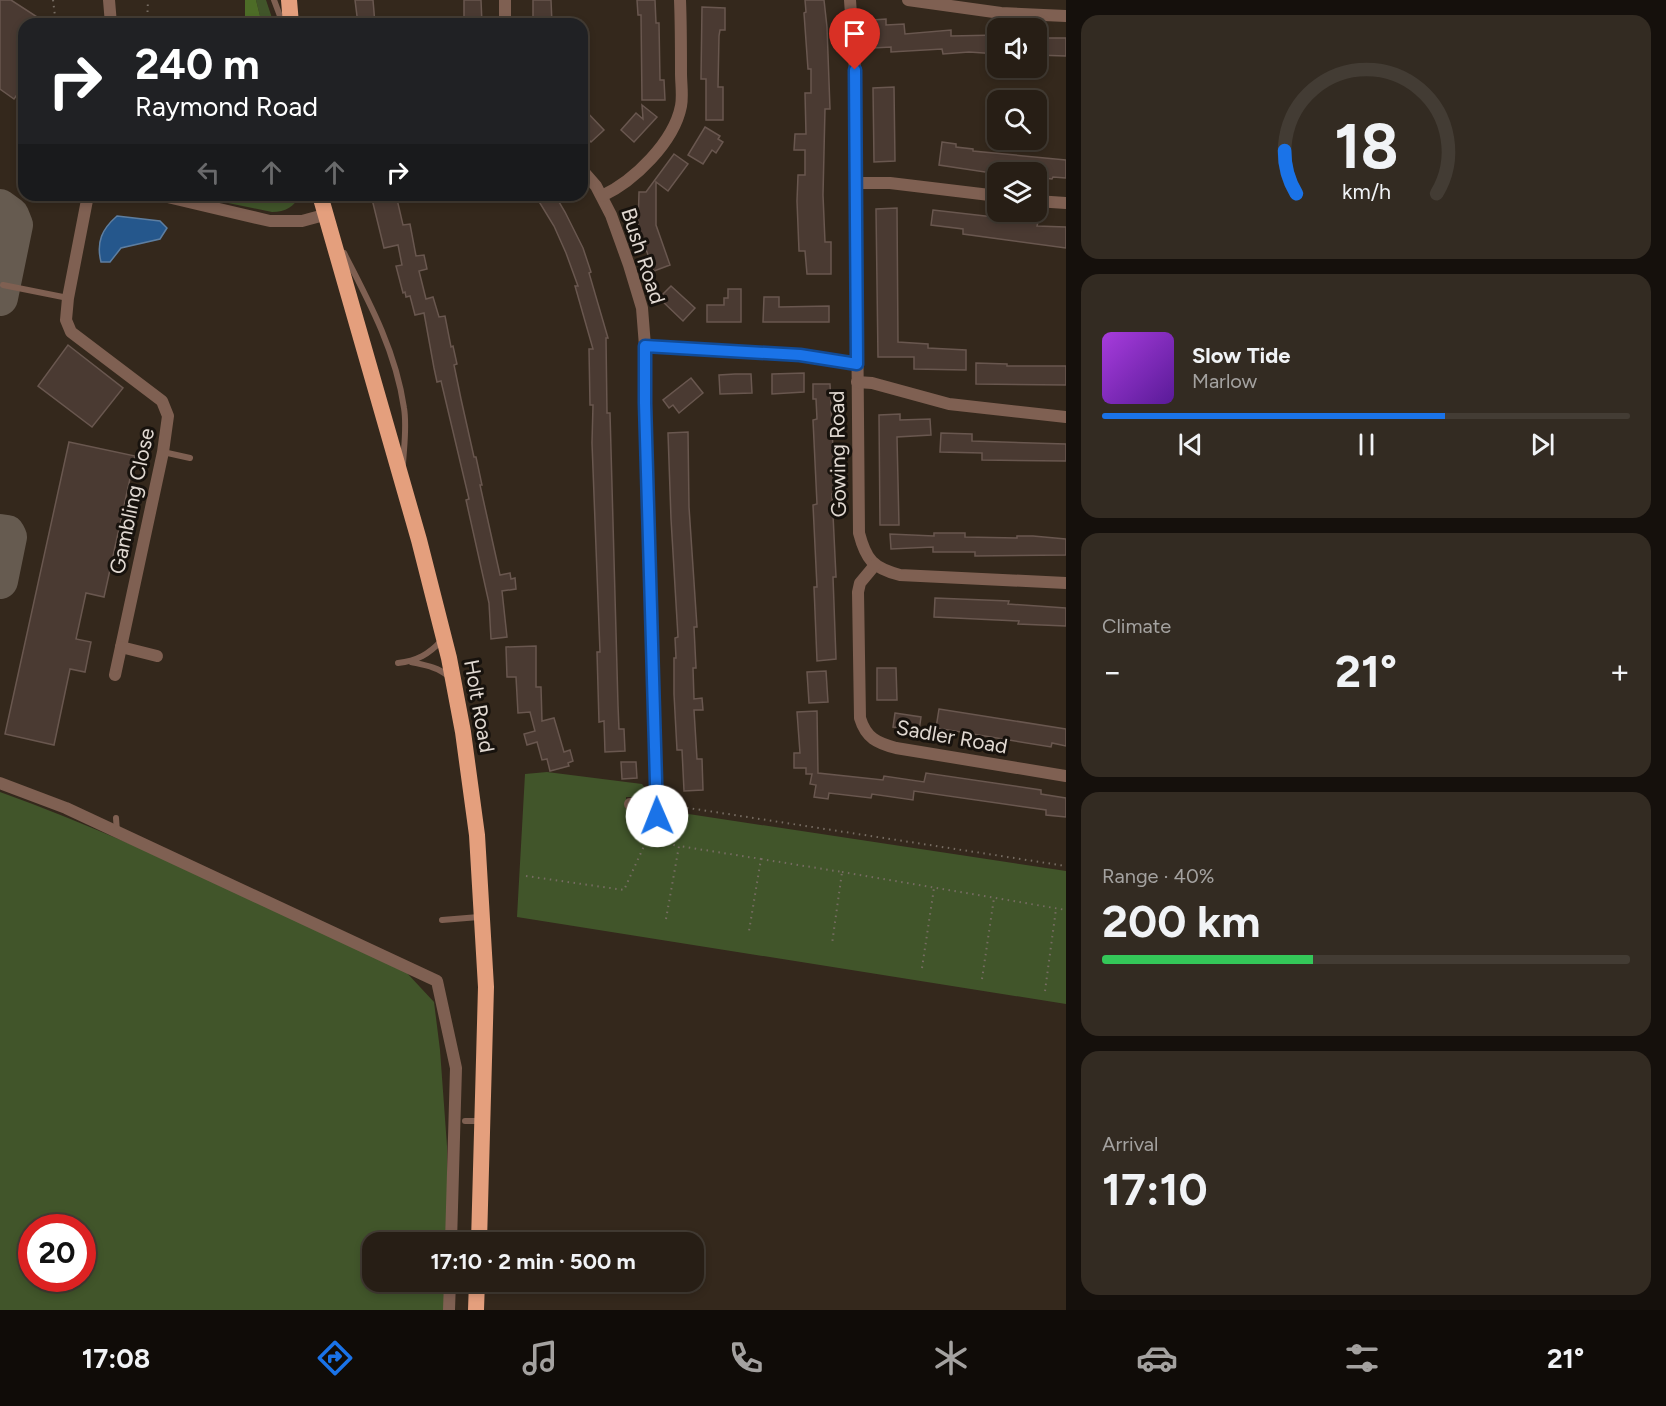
<!DOCTYPE html>
<html lang="en">
<head>
<meta charset="utf-8">
<style>
  body { margin:0; font-family:Figtree,sans-serif; background:#332b22; color:#f1f3f6; height:100vh; display:flex; flex-direction:column; font-size:22px; white-space:nowrap }
  * { box-sizing:border-box; margin:0 }
  p { font-size:20px; color:#a4a2a0 }
  .icon { flex:none; width:33px; height:33px; fill:none; stroke:currentColor; stroke-width:2; stroke-linecap:round; stroke-linejoin:round }
  .map { position:relative; flex:1; overflow:hidden }
  .panel { display:flex; flex-direction:column; gap:15px; padding:15px; background:#15100c; width:600px }
  .panel>* { flex:none }
  .hud { position:absolute; left:18px; top:18px; width:570px; height:183px; border-radius:18px; box-shadow:0 3px 9px #0003,0 0 0 2px #433c34; background:#202124; color:#fff; overflow:hidden }
  .fabs { position:absolute; left:987px; top:18px; display:grid; gap:12px }
  .fabs a { display:grid; place-items:center; width:60px; height:60px; border-radius:12px; background:#271e15; box-shadow:0 3px 9px #0003,0 0 0 2px #433c34; font-size:30px }
  .speed { position:absolute; left:18px; top:1214px; display:flex; gap:12px; font-size:30px; font-weight:700; text-align:center }
  .speed>* { display:grid; place-content:center; width:78px; height:78px; border-radius:50%; background:#271e15; box-shadow:0 3px 9px #0003,0 0 0 2px #433c34; line-height:1 }
  .speed .limit { border:9px solid #d22; background:#fff; color:#111 }
  .pin { position:absolute; display:grid; place-items:center; width:51px; height:51px; color:#fff; margin:-62px -26px; border-radius:50% 50% 50% 0; rotate:-45deg; box-shadow:0 0 6px #0007 }
  .pin .icon { rotate:45deg }
  .me { position:absolute; width:66px; margin:-33px; rotate:359deg; stroke-linejoin:round; filter:drop-shadow(0 0 4px #0008) }
  .turn { display:flex; align-items:center; gap:21px; height:126px; padding:0 18px; font-size:27px }
  .turn .icon { width:78px; height:78px; stroke-width:2.5 }
  .turn b { display:block; font-size:42px; line-height:51px }
  .lanes { display:flex; align-items:center; height:57px; padding:0 18px; background:#0003; justify-content:center; gap:30px; direction:ltr }
  .lanes .off { opacity:.35 }
  .big { font-size:45px; font-weight:700; line-height:1.1 }
  .panel .widget { flex:1; display:flex; flex-direction:column; justify-content:center; gap:9px; min-width:0; padding:0 21px; border-radius:18px; background:#332b22 }
  .panel .dial { align-items:center; gap:0 }
  .dial svg { height:156px; overflow:visible; fill:none; stroke:#433c34; stroke-width:7; stroke-linecap:round; text-anchor:middle }
  .dial text { fill:#f1f3f6; stroke:none }
  .song { display:flex; align-items:center; gap:18px }
  .cover { width:72px; height:72px; border-radius:9px; background:linear-gradient(135deg,hsl(280 70% 55%),hsl(270 70% 35%)) }
  .played { height:6px; border-radius:3px; background:linear-gradient(90deg,#1a73e8 65%,#433c34 65%) }
  .keys { display:flex; justify-content:space-around; direction:ltr }
  .heat { display:flex; justify-content:space-between; align-items:center; font-size:33px; direction:ltr }
  .charge { height:9px; border-radius:4px; background:linear-gradient(90deg,#34c759 40%,#433c34 0) }
  .trip { position:absolute; left:362px; top:1232px; width:342px; height:60px; border-radius:18px; background:#271e15; box-shadow:0 3px 9px #0003,0 0 0 2px #433c34; font-weight:700; line-height:60px; text-align:center }
  .tabs { display:flex; height:96px; justify-content:space-around; align-items:center; background:#100c08; color:#a4a2a0 }
  .tabs .icon { width:42px; height:42px }
  .tabs .current { color:#1a73e8 }
  .tabs b { font-size:27px; color:#f1f3f6 }
  main { display:flex; flex:1; min-height:0 }
  .map>svg:first-child { display:block }
</style>
</head>
<body>
<main>
<div class="map">
<svg width="1066" height="1310" viewBox="0 0 1066 1310">
  <rect width="100%" height="100%" fill="#34281c"/>
  <g fill="#41552a" fill-rule="evenodd">
    <polygon points="256,0 266,0 274,24 262,24"/>
    <path d="M189,195c8,0 16,-1 24,0 19,1 50,16 65,0h23c-8,12 -15,17 -29,17z"/>
    <polygon points="547,772 642,784 645,788 636,797 626,797 628,814 643,813 650,816 663,816 670,812 682,813 1066,871 1066,1004 517,917 525,774"/>
    <path d="M0,792c139,50 272,118 406,180l28,30 6,48 7,96v96h-75v39h75v29h-447zM32,1227h50v51h-50z"/>
  </g>
  <g fill="#4d6c27">
    <polygon points="245,0 256,0 262,24 245,24"/>
    <path d="M214,195h64c-15,15 -46,3 -64,0z"/>
  </g>
  <path fill="#25578c" stroke="#5d7ea1" stroke-width="1.5" d="M117,216l43,5 7,7 -7,11 -39,9 -11,14h-9c-5,-20 1,-33 16,-46z"/>
  <g fill="none" stroke-linecap="round" stroke-linejoin="round">
    <g stroke="#665b50" stroke-width="36">
      <polyline points="0,207 11,215 15,225 0,298"/>
      <polyline points="0,532 7,533 9,537 0,581"/>
    </g>
  </g>
  <g fill="#4a3a32" stroke="#69574f" stroke-width="1.5">
    <polygon points="0,0 11,0 48,24 24,24 24,85 14,99 0,89"/>
    <polygon points="355,0 373,0 375,24 358,24"/>
    <polygon points="464,0 481,0 482,24 464,24"/>
    <polygon points="533,0 551,0 552,24 533,24"/>
    <polygon points="637,0 655,0 656,23 659,23 660,80 664,80 665,100 642,100 641,15 638,15"/>
    <polygon points="805,0 824,0 827,27 830,109 825,109 823,195 825,242 831,242 831,274 807,274 805,251 799,251 797,201 798,175 805,175 805,150 794,150 795,134 806,134 805,93 811,93 811,69 808,69 804,13 806,12"/>
    <polygon points="702,7 725,8 725,30 720,30 719,36 718,87 723,87 723,120 706,120 706,79 701,79"/>
    <polygon points="886,19 886,25 904,24 905,34 951,30 951,36 998,35 998,54 969,52 943,54 942,49 891,52 891,47 873,48 872,20"/>
    <polygon points="1036,38 1066,38 1066,56 1036,55"/>
    <polygon points="894,87 895,161 874,162 873,88"/>
    <polygon points="642,105 657,117 634,142 621,130 636,113 643,119"/>
    <polygon points="582,107 604,130 591,142 582,133"/>
    <polygon points="705,127 720,136 718,139 723,142 716,153 712,150 703,164 688,155"/>
    <polygon points="942,142 956,144 956,147 973,149 973,151 1066,160 1066,178 1053,177 1052,179 1036,177 1036,172 998,172 998,174 939,165"/>
    <polygon points="674,154 688,164 668,191 656,182 656,225 670,265 654,271 638,228 639,192 646,192"/>
    <polygon points="371,195 396,195 403,225 410,224 416,256 424,255 427,269 419,271 426,299 433,297 439,317 445,316 451,347 453,346 457,364 454,365 461,399 474,457 476,457 482,485 480,485 500,575 510,573 511,579 515,578 516,589 502,591 507,637 491,639 489,603 466,500 469,499 441,381 437,382 434,368 424,313 415,315 410,296 406,297 405,292 403,293 396,266 402,265 398,245 384,248"/>
    <polygon points="535,195 555,195 565,212 583,248 591,272 589,273 608,338 606,338 607,413 610,413 618,705 619,729 624,729 625,751 605,752 604,721 599,722 597,652 600,652 592,443 593,405 590,405 589,349 593,349 575,286 578,286 566,253 554,226"/>
    <polygon points="897,208 898,342 928,344 928,348 966,350 966,370 914,369 914,357 878,357 876,209"/>
    <polygon points="933,210 1038,222 1037,226 1066,227 1066,248 963,234 963,229 931,225"/>
    <polygon points="671,286 695,308 683,321 659,298"/>
    <polygon points="728,289 741,289 741,322 707,322 707,305 724,305 724,298 728,298"/>
    <polygon points="764,297 779,297 779,307 829,306 829,322 763,322"/>
    <polygon points="68,345 123,388 92,427 38,386"/>
    <polygon points="976,363 1007,364 1007,366 1066,366 1066,385 976,384"/>
    <polygon points="804,373 804,392 772,394 772,374"/>
    <polygon points="735,374 751,374 752,393 720,394 719,375"/>
    <polygon points="691,378 703,393 679,413 673,405 669,408 663,400"/>
    <polygon points="813,384 830,384 835,494 832,494 836,577 833,577 836,659 817,661 814,587 817,587 813,505 817,504 813,420 817,419 816,399 813,399"/>
    <polygon points="900,414 900,420 930,419 931,435 897,437 899,525 880,525 879,415"/>
    <polygon points="688,432 689,507 697,627 694,627 696,668 693,668 694,699 702,698 703,710 694,710 697,759 702,759 703,790 684,791 682,750 677,750 674,694 674,658 676,658 675,638 678,637 671,519 668,433"/>
    <polygon points="941,433 972,434 972,441 1066,444 1066,461 982,460 982,453 940,452"/>
    <polygon points="69,442 135,456 104,597 86,593 76,639 91,642 85,672 70,669 54,745 5,734"/>
    <polygon points="934,533 965,533 965,537 1017,538 1017,536 1033,536 1066,539 1066,555 975,556 975,552 933,552 933,547 891,549 890,534 934,536"/>
    <polygon points="935,598 1009,601 1008,604 1066,608 1066,626 1018,624 1019,621 934,617"/>
    <polygon points="536,646 536,687 541,687 542,721 554,718 564,752 570,750 573,761 568,763 569,766 550,771 547,759 542,760 537,742 527,745 524,734 535,731 530,712 518,713 516,677 507,677 506,647"/>
    <polygon points="877,668 896,668 897,700 877,700"/>
    <polygon points="826,671 828,702 809,703 807,672"/>
    <polygon points="939,709 1066,729 1066,746 1052,743 1051,747 936,728"/>
    <polygon points="817,711 818,773 883,780 884,776 924,782 926,773 1041,790 1041,794 1066,798 1066,817 1046,815 1046,810 914,791 913,800 872,794 871,798 829,793 828,799 814,797 816,785 810,784 812,774 806,774 806,768 794,768 794,753 800,753 797,712"/>
    <polygon points="895,713 921,717 919,731 893,727"/>
    <polygon points="621,762 636,762 637,778 622,779"/>
  </g>
  <g fill="none" stroke-linecap="round" stroke-linejoin="round">
    <g stroke="#766c62" stroke-width="2" stroke-dasharray="1.5 4.5" stroke-linecap="butt">
      <polyline points="53,0 56,24"/>
      <polyline points="147,24 148,0"/>
      <polyline points="669,805 1066,866"/>
      <polyline points="661,824 674,845 679,846"/>
      <polyline points="761,859 842,872 832,944"/>
      <polyline points="842,872 1066,910"/>
      <polyline points="526,876 624,890 654,824"/>
      <polyline points="666,919 679,846 761,859 749,931"/>
      <polyline points="922,968 934,888"/>
      <polyline points="982,979 994,898"/>
      <polyline points="1045,991 1056,909"/>
    </g>
    <g stroke="#7f6052" stroke-width="6">
      <polyline points="274,0 283,24"/>
      <path d="M344,253c26,50 52,99 60,155 3,18 0,38 -1,56"/>
      <polyline points="3,285 68,298"/>
      <polyline points="163,452 190,458"/>
      <path d="M411,662c13,3 27,5 37,14"/>
      <path d="M398,663c19,-2 31,-9 43,-22"/>
      <polyline points="657,816 657,803"/>
      <polyline points="116,818 117,832"/>
      <polyline points="442,920 479,917"/>
      <polyline points="465,1121 480,1121"/>
    </g>
    <g stroke="#7f6052" stroke-width="12">
      <polyline points="109,0 111,24"/>
      <path d="M850,0l5,70 4,463c7,27 14,35 41,42l166,8"/>
      <polyline points="908,0 1001,13 1066,16"/>
      <polyline points="505,24 505,0"/>
      <polyline points="582,170 596,186 611,215 629,265 642,308 645,346 645,403 657,803 630,804"/>
      <polyline points="856,183 890,183 998,196"/>
      <polyline points="88,195 68,298 66,320 71,332 162,401 168,416 163,452 115,675"/>
      <polyline points="159,195 270,221 302,221 324,215"/>
      <path d="M602,196c32,-15 72,-54 79,-90 2,-10 0,-22 0,-33 0,-24 0,-49 -1,-73"/>
      <polyline points="1036,201 1066,203"/>
      <polyline points="645,346 799,355 857,364"/>
      <polyline points="857,382 872,383 949,404 1066,417"/>
      <path d="M875,565l-15,18 -2,9 2,126c6,20 17,25 36,30l170,28"/>
      <polyline points="121,647 157,656"/>
      <polyline points="0,783 66,808 437,981 456,1068 451,1242"/>
      <polyline points="449,1310 450,1281"/>
    </g>
    <g stroke="#e49f7d" stroke-width="16">
      <polyline points="289,0 291,24"/>
      <polyline points="320,195 419,540 449,658 463,732 477,835 486,987 479,1242"/>
      <polyline points="476,1310 477,1281"/>
    </g>
  </g>
  <g fill="none" stroke-linecap="round" stroke-linejoin="round">
    <defs>
      <polyline id="route" points="657,816 645,403 645,346 800,355 857,364 855,70"/>
    </defs>
    <use href="#route" stroke="#114b97" stroke-width="15"/>
    <use href="#route" stroke="#1a73e8" stroke-width="10"/>
  </g>
  <g text-anchor="middle" stroke-width="6" stroke-linejoin="round" paint-order="stroke">
    <g font-size="21" fill="#e1d9d2" stroke="#17120d">
      <text transform="translate(643 256) rotate(72)" y="7">Bush Road</text>
      <text transform="translate(838 454) rotate(-91)" y="7">Gowing Road</text>
      <text transform="translate(132 501) rotate(-78)" y="7">Gambling Close</text>
      <text transform="translate(479 706) rotate(80)" y="7">Holt Road</text>
      <text transform="translate(952 737) rotate(10)" y="7">Sadler Road</text>
    </g>
  </g>
</svg>
<div class="fabs">
<a><svg class="icon" aria-label="sound" viewBox="0 0 24 24"><path d="M4 9h4l5-4v14l-5-4H4zM17 9q2 3 0 6"/></svg></a>
<a><svg class="icon" aria-label="search" viewBox="0 0 24 24"><circle cx="10" cy="10" r="6"/><path d="M15 15l6 6"/></svg></a>
<a><svg class="icon" aria-label="layers" viewBox="0 0 24 24"><path d="M12 4l9 5-9 5-9-5zM3 14l9 5 9-5"/></svg></a>
</div>
<div class="speed"><div class="limit">20</div></div>
<div class="pin" style="left:855px;top:70px;background:#d93025"><svg class="icon" aria-label="arrive" viewBox="0 0 24 24"><path d="M6 21V4h12l-3 4 3 4H6"/></svg></div>
<svg class="me" style="left:657px;top:816px" viewBox="-20 -20 40 40"><circle r="19" fill="#fff"/><path d="M0-13L10 11 0 6-10 11z" fill="#1a73e8"/></svg>
<div class="trip">17:10 · 2 min · 500 m</div>
<div class="hud">
<div class="turn"><svg class="icon" aria-label="right" viewBox="0 0 24 24"><path d="M7 20v-9h11M14 6l5 5-5 5"/></svg><div><b>240 m</b>Raymond Road</div></div>
<div class="lanes"><svg class="icon off" aria-label="left" viewBox="0 0 24 24"><path d="M17 20v-9H6M10 6l-5 5 5 5"/></svg><svg class="icon off" aria-label="ahead" viewBox="0 0 24 24"><path d="M12 20V5M6 11l6-6 6 6"/></svg><svg class="icon off" aria-label="ahead" viewBox="0 0 24 24"><path d="M12 20V5M6 11l6-6 6 6"/></svg><svg class="icon" aria-label="right" viewBox="0 0 24 24"><path d="M7 20v-9h11M14 6l5 5-5 5"/></svg></div>
</div>
</div>
<section class="panel">
<div class="widget dial"><svg viewBox="0 0 100 80">
<path d="M14 69A42 42 0 1 1 86 69"/>
<path d="M14 69A42 42 0 0 1 8 47" stroke="#1a73e8"/>
<text x="50" y="56" font-size="32" font-weight="700">18</text>
<text x="50" y="72" font-size="11">km/h</text>
</svg></div>
<div class="widget">
<div class="song"><i class="cover"></i><div><b>Slow Tide</b><p>Marlow</p></div></div>
<div class="played"></div>
<div class="keys"><svg class="icon" aria-label="previous" viewBox="0 0 24 24"><path d="M18 5L8 12l10 7zM5 5v14"/></svg><svg class="icon" aria-label="pause" viewBox="0 0 24 24"><path d="M8 5v14M16 5v14"/></svg><svg class="icon" aria-label="next" viewBox="0 0 24 24"><path d="M6 5l10 7-10 7zM19 5v14"/></svg></div>
</div>
<div class="widget"><p>Climate</p>
<div class="heat"><a>−</a><b class="big">21°</b><a>+</a></div>
</div>
<div class="widget"><p>Range · 40%</p><b class="big">200 km</b><div class="charge"></div></div>
<div class="widget"><p>Arrival</p><b class="big">17:10</b></div>
</section>
</main>
<nav class="tabs">
<b>17:08</b>
<svg class="icon current" aria-label="directions" viewBox="0 0 24 24"><path d="M12 3l9 9-9 9-9-9zM9 14v-3h6M13 9l2 2-2 2"/></svg>
<svg class="icon" aria-label="music" viewBox="0 0 24 24"><path d="M9 18V5l10-2v13"/><circle cx="6" cy="18" r="3"/><circle cx="16" cy="16" r="3"/></svg>
<svg class="icon" aria-label="phone" viewBox="0 0 24 24"><path d="M5 4h4l2 5-3 2q2 4 5 5l2-3 5 2v4C11 20 4 13 5 4z"/></svg>
<svg class="icon" aria-label="climate" viewBox="0 0 24 24"><path d="M12 3v18M4 7l16 10M4 17L20 7"/></svg>
<svg class="icon" aria-label="car" viewBox="0 0 24 24"><path d="M5 17H2v-5l4-1 3-4h7l3 4 3 1v5h-3M9 17h6M6 11h13"/><circle cx="7" cy="17" r="2"/><circle cx="17" cy="17" r="2"/></svg>
<svg class="icon" aria-label="filters" viewBox="0 0 24 24"><path d="M4 7h16M4 17h16"/><circle cx="9" cy="7" r="2"/><circle cx="15" cy="17" r="2"/></svg>
<b>21°</b>
</nav>
</body>
</html>
